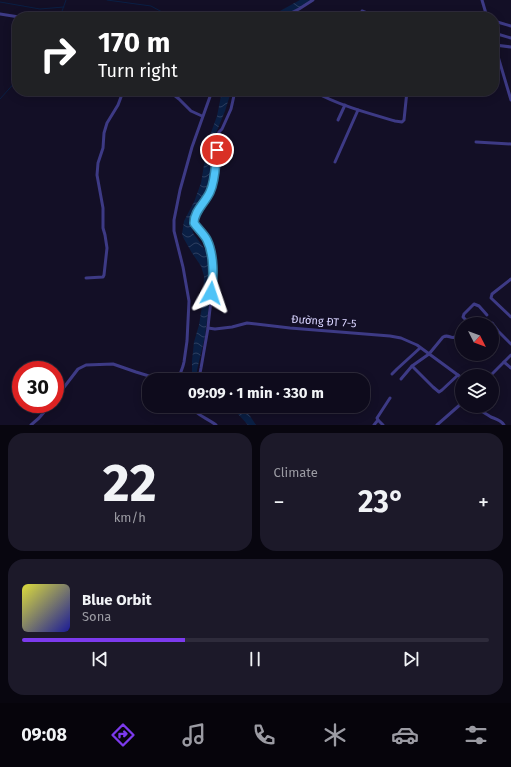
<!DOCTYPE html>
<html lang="en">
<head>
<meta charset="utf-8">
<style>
  body { margin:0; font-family:"Fira Sans",sans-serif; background:#1c1929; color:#f1f3f6; height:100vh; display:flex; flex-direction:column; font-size:15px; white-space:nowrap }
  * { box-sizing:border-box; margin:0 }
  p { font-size:13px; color:#9b9ba3 }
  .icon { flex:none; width:22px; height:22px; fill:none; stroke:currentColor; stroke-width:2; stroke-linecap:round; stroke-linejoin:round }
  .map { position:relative; height:425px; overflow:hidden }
  .sheet { display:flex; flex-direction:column; gap:8px; padding:8px; background:#08060f; flex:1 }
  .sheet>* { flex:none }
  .guide { position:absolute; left:12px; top:12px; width:487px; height:84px; border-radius:16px; box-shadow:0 2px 10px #0003,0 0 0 1px #2e2b3b; background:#202124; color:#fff; overflow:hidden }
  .needle { width:26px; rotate:132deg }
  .buttons { position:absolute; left:455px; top:317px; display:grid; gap:8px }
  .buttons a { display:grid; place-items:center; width:44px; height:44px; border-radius:50%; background:#0e0b1c; box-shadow:0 2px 10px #0003,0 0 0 1px #2e2b3b; font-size:20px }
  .speed { position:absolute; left:12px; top:361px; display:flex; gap:8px; font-size:20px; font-weight:700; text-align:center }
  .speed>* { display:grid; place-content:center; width:52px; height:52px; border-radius:50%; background:#0e0b1c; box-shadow:0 2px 10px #0003,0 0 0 1px #2e2b3b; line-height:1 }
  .speed .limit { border:6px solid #d22; background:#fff; color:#111 }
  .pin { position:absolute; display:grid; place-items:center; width:34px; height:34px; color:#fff; margin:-17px; border:2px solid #fff; border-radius:50%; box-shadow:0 1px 4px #0007 }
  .me { position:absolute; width:44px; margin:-22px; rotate:5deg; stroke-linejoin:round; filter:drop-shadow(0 0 3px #0008) }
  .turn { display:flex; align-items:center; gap:14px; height:84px; padding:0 20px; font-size:18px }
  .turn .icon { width:52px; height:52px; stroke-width:2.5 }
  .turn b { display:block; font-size:28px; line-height:34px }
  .big { font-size:30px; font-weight:700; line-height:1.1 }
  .sheet .card { flex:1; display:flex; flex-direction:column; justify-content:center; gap:6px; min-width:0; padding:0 14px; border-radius:16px; background:#1c1929 }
  .sheet .dial { align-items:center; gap:0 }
  .dial b { font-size:52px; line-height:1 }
  .song { display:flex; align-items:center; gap:12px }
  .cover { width:48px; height:48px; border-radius:6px; background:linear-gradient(135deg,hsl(60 70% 55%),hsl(240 70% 35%)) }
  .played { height:4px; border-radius:2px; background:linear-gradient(90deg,#7c3aed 35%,#2e2b3b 35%) }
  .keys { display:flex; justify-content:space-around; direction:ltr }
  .heat { display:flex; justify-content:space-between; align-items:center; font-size:22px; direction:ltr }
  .sheet .tiles { flex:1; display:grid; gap:8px; grid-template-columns:1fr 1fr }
  .card:last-child { grid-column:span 2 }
  .trip { position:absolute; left:142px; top:373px; width:228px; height:40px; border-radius:16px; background:#0e0b1c; box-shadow:0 2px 10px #0003,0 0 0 1px #2e2b3b; font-weight:700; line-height:40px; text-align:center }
  .tabs { display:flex; height:64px; justify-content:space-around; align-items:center; background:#06040b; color:#9b9ba3 }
  .tabs .icon { width:28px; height:28px }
  .tabs .active { color:#7c3aed }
  .tabs b { font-size:18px; color:#f1f3f6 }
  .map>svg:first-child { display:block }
</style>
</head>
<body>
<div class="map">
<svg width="511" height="425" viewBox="0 0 511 425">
  <defs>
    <pattern id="water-waves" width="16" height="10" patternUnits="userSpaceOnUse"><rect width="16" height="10" fill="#0a1f44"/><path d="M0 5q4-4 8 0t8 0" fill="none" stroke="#2d3f60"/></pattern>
  </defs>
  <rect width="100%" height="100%" fill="#130f26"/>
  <g fill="url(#water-waves)">
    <polygon points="300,0 312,0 286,17 269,17"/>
    <polygon points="222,91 230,91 230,95 225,111 216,133 212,155 213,167 210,181 206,193 191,221 193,233 209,255 212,269 208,313 205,336 197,370 197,380 192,380 192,361 194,342 199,325 203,300 204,276 201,266 192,253 184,239 182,234 183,228 184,221 194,202 201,183 208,141 217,116"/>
    <polygon points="226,406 241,406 246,410 256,425 248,425 238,414"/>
  </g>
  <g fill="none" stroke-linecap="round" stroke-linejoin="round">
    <g stroke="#0a1f44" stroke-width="1">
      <polyline points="107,0 151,6 162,12 166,17"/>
      <polyline points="0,2 40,9 64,7"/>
      <polyline points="60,17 66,0"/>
      <polyline points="0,99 17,80"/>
    </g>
    <g stroke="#3d3a85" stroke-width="3">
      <polyline points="482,0 487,17"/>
      <polyline points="362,11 377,17"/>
      <polyline points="0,14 19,17"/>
      <polyline points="283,17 299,9 313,0"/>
      <polyline points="494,21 511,26"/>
      <polyline points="494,33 511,38"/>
      <polyline points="494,43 511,100"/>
      <polyline points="495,45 511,47"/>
      <polyline points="169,91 179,99 191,111 202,116"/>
      <path d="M235,91l-4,18 -9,20 -3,3 -2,7 -1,29 -4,18 -5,11 -8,11 -5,11v4c5,6 12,13 15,20 9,28 1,57 -1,85l7,1 17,-2 15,-4 43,5 100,8 11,2 16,7 45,33"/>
      <path d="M313,91c25,14 54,22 82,30l7,1 2,-2 3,-29"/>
      <polyline points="338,120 345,105"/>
      <polyline points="476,142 511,144"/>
      <polyline points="335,162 358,110"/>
      <polyline points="86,278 103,277 104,275 107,248 105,235 103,228 103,208 97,175 98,163 103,148 104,133 107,123 118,105 121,97 121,91"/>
      <polyline points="511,279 492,294 491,298 511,317"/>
      <polyline points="492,323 498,331 511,344"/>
      <polyline points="468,324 468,322 463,317 464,314 474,304 479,306 487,315"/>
      <polyline points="504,362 511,368"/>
      <polyline points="412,366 433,387 439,392 442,390 458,375"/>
      <polyline points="392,374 397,369 420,348"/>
      <polyline points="490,376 511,355"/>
      <path d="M401,379l11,-13 17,-12 14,-17c6,-3 7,2 12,0 2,0 5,-4 7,-6"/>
      <polyline points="178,380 183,366 184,362 187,341 189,301 183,267 174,231 174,220 180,190 192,147 212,91"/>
      <polyline points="199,380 199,378 201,368 208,328"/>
      <polyline points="55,399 78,369 86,365 113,364 136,372 162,380"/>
      <path d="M190,406c6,9 17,12 26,19"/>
      <polyline points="246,406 251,411"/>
      <path d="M474,406c5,4 11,7 17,11 5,2 10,3 13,8"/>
      <polyline points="31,425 39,418 51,404"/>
      <polyline points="374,425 378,420"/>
      <polyline points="383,425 378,420 377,418 390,398"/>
      <polyline points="437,425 462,403"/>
    </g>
  </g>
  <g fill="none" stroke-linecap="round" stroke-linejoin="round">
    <defs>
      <path id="route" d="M211,293c3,-15 3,-39 -4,-53 -3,-6 -9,-11 -13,-17 0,-12 11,-20 16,-31 6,-13 5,-28 7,-42"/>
    </defs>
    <use href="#route" stroke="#337fa1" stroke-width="10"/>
    <use href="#route" stroke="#4fc3f7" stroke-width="7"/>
  </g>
  <g text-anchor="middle" stroke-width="4" stroke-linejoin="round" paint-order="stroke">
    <g font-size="11" fill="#d9d4ff" stroke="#130f26">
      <text transform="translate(324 321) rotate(4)" y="4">Đường ĐT 7-5</text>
    </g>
  </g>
</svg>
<div class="buttons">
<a><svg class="needle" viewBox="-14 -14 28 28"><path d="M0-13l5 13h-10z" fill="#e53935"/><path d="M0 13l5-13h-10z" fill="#9b9ba3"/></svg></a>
<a><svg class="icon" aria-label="layers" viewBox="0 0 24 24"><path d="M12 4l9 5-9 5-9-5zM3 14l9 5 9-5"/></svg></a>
</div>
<div class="speed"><div class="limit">30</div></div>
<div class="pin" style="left:217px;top:150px;background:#d93025"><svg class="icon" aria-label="arrive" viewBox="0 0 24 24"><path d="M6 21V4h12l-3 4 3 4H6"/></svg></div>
<svg class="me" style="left:211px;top:293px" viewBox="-20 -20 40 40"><path d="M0-17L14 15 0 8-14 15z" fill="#4fc3f7" stroke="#fff" stroke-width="4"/></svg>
<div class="trip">09:09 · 1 min · 330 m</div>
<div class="guide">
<div class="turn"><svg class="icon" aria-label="right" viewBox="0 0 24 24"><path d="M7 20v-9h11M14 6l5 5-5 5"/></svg><div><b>170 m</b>Turn right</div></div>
</div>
</div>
<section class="sheet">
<div class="tiles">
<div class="card dial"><b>22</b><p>km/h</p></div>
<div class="card"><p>Climate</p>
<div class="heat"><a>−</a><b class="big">23°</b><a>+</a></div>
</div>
<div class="card">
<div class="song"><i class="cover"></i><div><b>Blue Orbit</b><p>Sona</p></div></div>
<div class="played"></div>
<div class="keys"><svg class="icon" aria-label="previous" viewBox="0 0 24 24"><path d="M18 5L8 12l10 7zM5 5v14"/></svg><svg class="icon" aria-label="pause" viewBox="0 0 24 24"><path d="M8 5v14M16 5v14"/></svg><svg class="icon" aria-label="next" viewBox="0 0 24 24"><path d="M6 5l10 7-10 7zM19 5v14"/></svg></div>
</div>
</div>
</section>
<nav class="tabs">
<b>09:08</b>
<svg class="icon active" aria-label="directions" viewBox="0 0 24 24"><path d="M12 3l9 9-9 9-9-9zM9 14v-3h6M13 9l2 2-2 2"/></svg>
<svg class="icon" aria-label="music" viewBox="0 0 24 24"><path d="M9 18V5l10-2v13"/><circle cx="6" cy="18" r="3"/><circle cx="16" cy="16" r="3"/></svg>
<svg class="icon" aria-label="phone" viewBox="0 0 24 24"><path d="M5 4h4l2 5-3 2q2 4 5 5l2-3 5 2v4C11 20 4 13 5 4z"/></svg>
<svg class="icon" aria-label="climate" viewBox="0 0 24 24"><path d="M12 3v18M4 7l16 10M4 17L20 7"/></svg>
<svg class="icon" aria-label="car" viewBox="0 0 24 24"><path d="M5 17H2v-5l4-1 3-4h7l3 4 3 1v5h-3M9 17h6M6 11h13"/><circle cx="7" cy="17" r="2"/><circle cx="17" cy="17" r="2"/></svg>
<svg class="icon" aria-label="filters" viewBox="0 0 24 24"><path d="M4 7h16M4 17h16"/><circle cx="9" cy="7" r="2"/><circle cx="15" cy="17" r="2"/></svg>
</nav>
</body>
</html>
